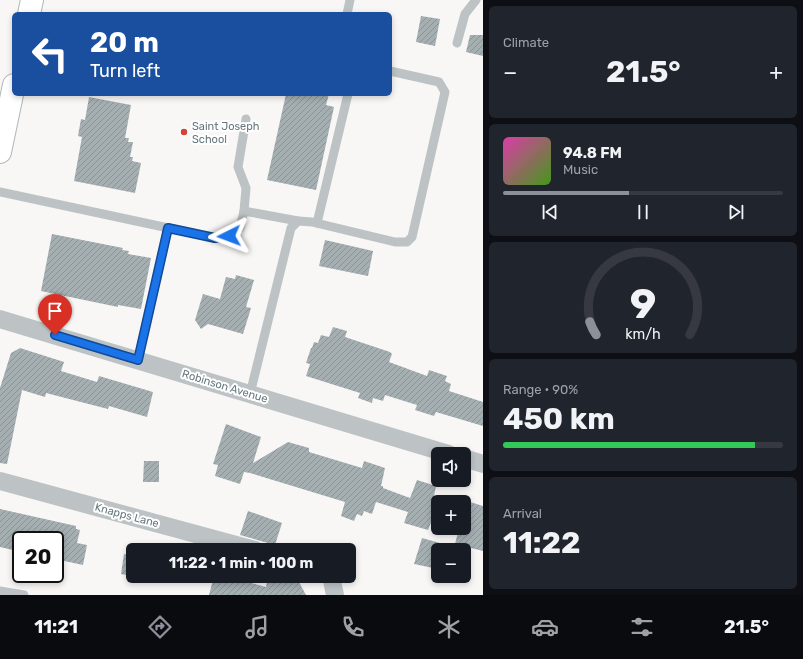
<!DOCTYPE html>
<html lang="en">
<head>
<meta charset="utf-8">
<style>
  body { margin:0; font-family:Rubik,sans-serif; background:#20242c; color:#f1f3f6; height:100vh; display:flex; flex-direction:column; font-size:15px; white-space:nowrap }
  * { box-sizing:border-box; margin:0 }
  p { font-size:13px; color:#9ea1a6 }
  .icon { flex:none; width:22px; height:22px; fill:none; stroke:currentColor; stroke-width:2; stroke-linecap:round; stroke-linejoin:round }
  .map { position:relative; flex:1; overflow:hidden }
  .details { display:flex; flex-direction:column; gap:6px; padding:6px; background:#0d0f14; width:320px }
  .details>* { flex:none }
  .banner { position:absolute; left:12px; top:12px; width:380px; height:84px; border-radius:6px; box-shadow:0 2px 6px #0003; background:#1a4fa0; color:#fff; overflow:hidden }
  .tools { position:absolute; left:431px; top:447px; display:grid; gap:8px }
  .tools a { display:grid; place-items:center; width:40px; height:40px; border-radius:6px; background:#171b24; box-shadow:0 2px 6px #0003; font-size:20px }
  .speed { position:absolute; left:12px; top:531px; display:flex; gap:8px; font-size:20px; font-weight:700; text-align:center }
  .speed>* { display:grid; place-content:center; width:52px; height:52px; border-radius:50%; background:#171b24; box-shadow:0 2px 6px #0003; line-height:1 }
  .speed .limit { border:2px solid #111; border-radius:6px; background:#fff; color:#111 }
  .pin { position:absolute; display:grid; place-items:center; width:34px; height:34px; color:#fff; margin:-41px -17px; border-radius:50% 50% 50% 0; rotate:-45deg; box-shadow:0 0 4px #0007 }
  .pin .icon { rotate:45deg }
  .me { position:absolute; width:44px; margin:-22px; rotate:267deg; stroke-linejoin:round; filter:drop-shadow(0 0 3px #0008) }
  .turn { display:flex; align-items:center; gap:14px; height:84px; padding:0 12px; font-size:18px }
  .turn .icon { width:52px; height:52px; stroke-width:2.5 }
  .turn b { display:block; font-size:28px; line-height:34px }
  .big { font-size:30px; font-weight:700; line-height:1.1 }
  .details .tile { flex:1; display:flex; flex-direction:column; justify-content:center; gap:6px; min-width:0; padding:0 14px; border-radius:6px; background:#20242c }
  .details .dial { align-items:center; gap:0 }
  .dial svg { height:104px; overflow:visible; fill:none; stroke:#363941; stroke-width:7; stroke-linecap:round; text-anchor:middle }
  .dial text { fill:#f1f3f6; stroke:none }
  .song { display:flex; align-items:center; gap:12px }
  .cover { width:48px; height:48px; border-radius:6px; background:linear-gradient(135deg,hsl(320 70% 55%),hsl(100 70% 35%)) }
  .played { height:4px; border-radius:2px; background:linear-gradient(90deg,#8c9099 45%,#363941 45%) }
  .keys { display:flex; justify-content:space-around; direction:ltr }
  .heat { display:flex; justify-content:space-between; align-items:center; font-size:22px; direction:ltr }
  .charge { height:6px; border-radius:3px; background:linear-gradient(90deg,#34c759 90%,#363941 0) }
  .trip { position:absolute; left:126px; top:543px; width:230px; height:40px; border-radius:6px; background:#171b24; box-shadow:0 2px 6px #0003; font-weight:700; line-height:40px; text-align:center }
  .tabs { display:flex; height:64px; justify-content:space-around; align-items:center; background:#090b0e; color:#9ea1a6 }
  .tabs .icon { width:28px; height:28px }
  .tabs .active { color:#8c9099 }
  .tabs b { font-size:18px; color:#f1f3f6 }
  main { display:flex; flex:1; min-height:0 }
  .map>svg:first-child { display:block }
</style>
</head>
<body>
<main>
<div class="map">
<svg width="483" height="595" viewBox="0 0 483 595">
  <defs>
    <pattern id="building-hatch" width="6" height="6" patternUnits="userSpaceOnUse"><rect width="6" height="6" fill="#a5afb2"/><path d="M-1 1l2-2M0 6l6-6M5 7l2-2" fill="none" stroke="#8a9396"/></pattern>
  </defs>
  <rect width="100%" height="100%" fill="#f8f7f5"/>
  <g fill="url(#building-hatch)">
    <polygon points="421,16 440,19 435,46 416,42"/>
    <polygon points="470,35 483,35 483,56 466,52"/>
    <polygon points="286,94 329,94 326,105 334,107 316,190 267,180"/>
    <polygon points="89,97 131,105 125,138 129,138 128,142 133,142 130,157 133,157 132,161 141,163 135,193 74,181 82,137 78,136 81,119 85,120"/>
    <polygon points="52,234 123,248 122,250 129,251 128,254 151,258 141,309 118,305 118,307 41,291"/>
    <polygon points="325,240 373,251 368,276 319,266"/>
    <polygon points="236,275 254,280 246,307 251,308 243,334 208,324 201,329 195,320 203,294 220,299 226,277 235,279"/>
    <polygon points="333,327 347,331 345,337 390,352 392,354 389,362 427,376 429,370 447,376 445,381 451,384 449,391 483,402 483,426 436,412 434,416 415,410 417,405 385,395 383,401 373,398 372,403 358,398 360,393 306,376 310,364 306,363 311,348 312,348 314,342 318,343 321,335 329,337"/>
    <polygon points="20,348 64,362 61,371 97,382 99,376 153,392 147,417 109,406 108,409 46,393 45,397 22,390 7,464 0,463 0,388 11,353"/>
    <polygon points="226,424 261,437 253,463 288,442 309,448 309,452 362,468 364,461 385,468 381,486 383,486 383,488 410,498 417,480 436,486 434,496 437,497 434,506 438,508 438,522 432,520 428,530 404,523 408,512 376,502 372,514 364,511 362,516 357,514 354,521 341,516 345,502 250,473 244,472 240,484 215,476 218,465 213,464"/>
    <polygon points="144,461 159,461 159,482 143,482"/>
    <polygon points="470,502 483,506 483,551 455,544 459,528 464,528 464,521"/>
    <polygon points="0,509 76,526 76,529 80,530 77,543 87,545 83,565 55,559 55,540 21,540 21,552 0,547"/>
    <polygon points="248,511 282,523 275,545 240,535"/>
    <polygon points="422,538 440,543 433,568 414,564"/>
    <polygon points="124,554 133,555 133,576 136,577 121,574"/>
    <polygon points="214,576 226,576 266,587 268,576 290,576 290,580 299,582 306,595 209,595"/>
  </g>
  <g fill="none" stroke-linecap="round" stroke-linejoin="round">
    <defs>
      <g id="secondary">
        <polyline points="29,14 32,0"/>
        <polyline points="0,152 14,85"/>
      </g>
    </defs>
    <use href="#secondary" stroke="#b0b7ba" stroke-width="24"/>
    <g stroke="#bdc3c5" stroke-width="9">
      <polyline points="347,14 350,0"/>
      <polyline points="457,43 465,14 476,0"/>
      <polyline points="0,192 215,238 229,236 240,228 244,211 246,188 238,167 246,119"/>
      <polyline points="244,211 298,221"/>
      <polyline points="317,223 348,94"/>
      <polyline points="138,360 168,228"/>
      <polyline points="250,394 291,228 298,221 312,222 395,242 407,242 412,237 445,92 439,82 390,71"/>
      <polyline points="0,591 24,595"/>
    </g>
    <g stroke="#bdc3c5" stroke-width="18">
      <polyline points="0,319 449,454"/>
      <polyline points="464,458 483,464"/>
      <polyline points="0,481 255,550"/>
      <polyline points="331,576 335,595"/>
    </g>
    <use href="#secondary" stroke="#fff" stroke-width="22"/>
  </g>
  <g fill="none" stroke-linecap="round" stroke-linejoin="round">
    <defs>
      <polyline id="route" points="55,335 138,360 168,228 215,238 229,236"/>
    </defs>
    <use href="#route" stroke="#114b97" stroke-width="10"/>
    <use href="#route" stroke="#1a73e8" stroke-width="7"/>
  </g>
  <circle fill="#d44139" stroke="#fff" stroke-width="1.5" cx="184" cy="132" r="4"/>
  <g text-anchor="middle" stroke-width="4" stroke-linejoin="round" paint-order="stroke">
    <g font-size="11" fill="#66787e" stroke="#fff" text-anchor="start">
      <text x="192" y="130">Saint Joseph<tspan x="192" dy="13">School</tspan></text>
    </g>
    <g font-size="11" fill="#66787e" stroke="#fff">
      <text transform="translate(225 386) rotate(17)" y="4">Robinson Avenue</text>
      <text transform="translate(127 515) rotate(15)" y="4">Knapps Lane</text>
    </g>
  </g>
</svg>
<div class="tools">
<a><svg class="icon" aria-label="sound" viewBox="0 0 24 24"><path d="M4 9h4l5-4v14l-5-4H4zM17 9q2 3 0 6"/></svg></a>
<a>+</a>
<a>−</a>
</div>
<div class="speed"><div class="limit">20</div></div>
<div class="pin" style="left:55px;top:335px;background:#d93025"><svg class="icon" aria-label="arrive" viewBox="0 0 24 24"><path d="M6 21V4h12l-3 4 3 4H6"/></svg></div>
<svg class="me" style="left:229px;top:236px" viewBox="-20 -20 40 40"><path d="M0-17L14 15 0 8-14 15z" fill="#1a73e8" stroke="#fff" stroke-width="4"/></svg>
<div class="trip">11:22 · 1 min · 100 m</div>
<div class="banner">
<div class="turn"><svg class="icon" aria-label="left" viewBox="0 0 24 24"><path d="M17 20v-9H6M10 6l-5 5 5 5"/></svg><div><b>20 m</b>Turn left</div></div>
</div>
</div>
<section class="details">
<div class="tile"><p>Climate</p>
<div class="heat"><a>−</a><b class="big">21.5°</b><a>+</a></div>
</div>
<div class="tile">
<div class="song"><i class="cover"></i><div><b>94.8 FM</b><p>Music</p></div></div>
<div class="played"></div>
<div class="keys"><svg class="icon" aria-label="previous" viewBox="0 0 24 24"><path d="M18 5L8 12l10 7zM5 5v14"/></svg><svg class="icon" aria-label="pause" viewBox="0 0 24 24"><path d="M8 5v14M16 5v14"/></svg><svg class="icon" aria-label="next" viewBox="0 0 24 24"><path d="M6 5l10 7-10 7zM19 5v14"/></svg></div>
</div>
<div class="tile dial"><svg viewBox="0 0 100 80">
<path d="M14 69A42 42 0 1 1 86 69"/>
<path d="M14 69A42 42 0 0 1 9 59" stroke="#8c9099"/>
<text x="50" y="56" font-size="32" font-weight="700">9</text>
<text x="50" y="72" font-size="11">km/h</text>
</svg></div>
<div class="tile"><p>Range · 90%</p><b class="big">450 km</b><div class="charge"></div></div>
<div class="tile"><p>Arrival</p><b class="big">11:22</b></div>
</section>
</main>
<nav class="tabs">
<b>11:21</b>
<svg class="icon active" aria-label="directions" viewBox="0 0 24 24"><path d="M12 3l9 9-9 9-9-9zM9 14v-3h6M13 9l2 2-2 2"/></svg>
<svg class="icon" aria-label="music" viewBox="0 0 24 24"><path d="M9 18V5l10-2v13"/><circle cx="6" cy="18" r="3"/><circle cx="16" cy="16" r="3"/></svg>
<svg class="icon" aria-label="phone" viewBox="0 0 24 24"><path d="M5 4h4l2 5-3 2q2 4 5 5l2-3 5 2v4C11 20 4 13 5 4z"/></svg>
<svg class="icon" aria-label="climate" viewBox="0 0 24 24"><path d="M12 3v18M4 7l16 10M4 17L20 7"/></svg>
<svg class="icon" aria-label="car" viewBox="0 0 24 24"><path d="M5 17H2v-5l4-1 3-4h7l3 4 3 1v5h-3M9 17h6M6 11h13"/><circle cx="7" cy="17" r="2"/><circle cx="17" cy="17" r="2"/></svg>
<svg class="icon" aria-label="filters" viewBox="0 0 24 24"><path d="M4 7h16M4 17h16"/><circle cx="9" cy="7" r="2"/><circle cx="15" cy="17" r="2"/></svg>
<b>21.5°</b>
</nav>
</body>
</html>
